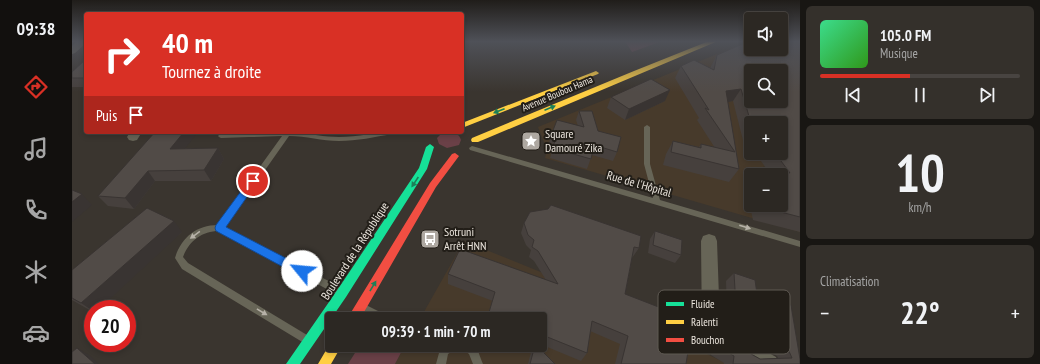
<!DOCTYPE html>
<html lang="fr">
<head>
<meta charset="utf-8">
<style>
  body { margin:0; font-family:"PT Sans Narrow",sans-serif; background:#34302b; color:#f1f3f6; height:100vh; display:flex; flex-direction:column; font-size:15px; white-space:nowrap }
  * { box-sizing:border-box; margin:0 }
  p { font-size:13px; color:#a6a6a6 }
  .icon { flex:none; width:22px; height:22px; fill:none; stroke:currentColor; stroke-width:2; stroke-linecap:round; stroke-linejoin:round }
  .map { position:relative; flex:1; overflow:hidden }
  .sheet { display:flex; flex-direction:column; gap:6px; padding:6px; background:#181613; width:240px }
  .sheet>* { flex:none }
  .banner { position:absolute; left:12px; top:12px; width:380px; height:122px; border-radius:4px; box-shadow:0 2px 6px #0003,0 0 0 1px #484441; background:#d93025; color:#fff; overflow:hidden }
  .fabs { position:absolute; left:672px; top:12px; display:grid; gap:8px }
  .fabs a { display:grid; place-items:center; width:44px; height:44px; border-radius:4px; background:#2c2823; box-shadow:0 2px 6px #0003,0 0 0 1px #484441; font-size:20px }
  .speed { position:absolute; left:12px; top:300px; display:flex; gap:8px; font-size:20px; font-weight:700; text-align:center }
  .speed>* { display:grid; place-content:center; width:52px; height:52px; border-radius:50%; background:#2c2823; box-shadow:0 2px 6px #0003,0 0 0 1px #484441; line-height:1 }
  .speed .limit { border:6px solid #d22; background:#fff; color:#111 }
  .pin { position:absolute; display:grid; place-items:center; width:34px; height:34px; color:#fff; margin:-17px; border:2px solid #fff; border-radius:50%; box-shadow:0 1px 4px #0007 }
  .me { position:absolute; width:44px; margin:-22px; rotate:298deg; stroke-linejoin:round; filter:drop-shadow(0 0 3px #0008) }
  .turn { display:flex; align-items:center; gap:14px; height:84px; padding:0 12px; font-size:18px }
  .turn .icon { width:52px; height:52px; stroke-width:2.5 }
  .turn b { display:block; font-size:28px; line-height:34px }
  .then { display:flex; align-items:center; height:38px; padding:0 12px; background:#0003; gap:8px; font-size:15px }
  .big { font-size:30px; font-weight:700; line-height:1.1 }
  .sheet .widget { flex:1; display:flex; flex-direction:column; justify-content:center; gap:6px; min-width:0; padding:0 14px; border-radius:6px; background:#34302b }
  .sheet .dial { align-items:center; gap:0 }
  .dial b { font-size:52px; line-height:1 }
  .song { display:flex; align-items:center; gap:12px }
  .cover { width:48px; height:48px; border-radius:6px; background:linear-gradient(135deg,hsl(150 70% 55%),hsl(110 70% 35%)) }
  .played { height:4px; border-radius:2px; background:linear-gradient(90deg,#d93025 45%,#484441 45%) }
  .keys { display:flex; justify-content:space-around; direction:ltr }
  .heat { display:flex; justify-content:space-between; align-items:center; font-size:22px; direction:ltr }
  .trip { position:absolute; left:253px; top:312px; width:222px; height:40px; border-radius:4px; background:#2c2823; box-shadow:0 2px 6px #0003,0 0 0 1px #484441; font-weight:700; line-height:40px; text-align:center }
  main { display:flex; flex:1; min-height:0 }
  .menu { display:flex; flex-direction:column; width:72px; justify-content:space-around; align-items:center; background:#12100e; color:#a6a6a6 }
  .menu .icon { width:28px; height:28px }
  .menu .active { color:#d93025 }
  .menu b { font-size:18px; color:#f1f3f6 }
  .map>svg:first-child { display:block }
</style>
</head>
<body>
<main>
<nav class="menu">
<b>09:38</b>
<svg class="icon active" aria-label="directions" viewBox="0 0 24 24"><path d="M12 3l9 9-9 9-9-9zM9 14v-3h6M13 9l2 2-2 2"/></svg>
<svg class="icon" aria-label="music" viewBox="0 0 24 24"><path d="M9 18V5l10-2v13"/><circle cx="6" cy="18" r="3"/><circle cx="16" cy="16" r="3"/></svg>
<svg class="icon" aria-label="phone" viewBox="0 0 24 24"><path d="M5 4h4l2 5-3 2q2 4 5 5l2-3 5 2v4C11 20 4 13 5 4z"/></svg>
<svg class="icon" aria-label="climate" viewBox="0 0 24 24"><path d="M12 3v18M4 7l16 10M4 17L20 7"/></svg>
<svg class="icon" aria-label="car" viewBox="0 0 24 24"><path d="M5 17H2v-5l4-1 3-4h7l3 4 3 1v5h-3M9 17h6M6 11h13"/><circle cx="7" cy="17" r="2"/><circle cx="17" cy="17" r="2"/></svg>
</nav>
<div class="map">
<svg width="728" height="364" viewBox="0 0 728 364">
  <rect width="100%" height="100%" fill="#3a352f"/>
  <g fill="#473a2b" fill-rule="evenodd">
    <path d="M677,41h2v8h30l19,-8v191l-255,-74 2,-8 -9,-23zM679,71h30v30h-30zM679,123h30v30h-30zM679,175h30v30h-30z"/>
    <polygon points="392,241 481,277 655,364 323,364 333,345 468,345 468,319 348,319"/>
  </g>
  <g fill="#6a4047">
    <polygon points="553,41 590,41 560,52"/>
    <path d="M375,132c6,0 12,1 14,8l-2,5 -12,3 -8,-4 -2,-6 3,-3z"/>
    <polygon points="288,345 333,345 323,364 276,364"/>
  </g>
  <g fill="none" stroke-linecap="round" stroke-linejoin="round">
    <g fill="#676557" fill-rule="evenodd">
      <polygon points="575,125 578,127 578,164 588,200 728,241 728,247 398,150 397,148 400,146 581,198 572,164 572,127"/>
      <path d="M224,132c14,2 29,5 43,5 19,0 37,-5 56,-5l-3,2c-17,3 -35,7 -53,7 -17,0 -33,-5 -50,-5l-64,91 117,61 1,3 -1,3 -3,1 -3,-1 -117,-63c-17,0 -30,10 -36,26l5,6 119,72 2,3 -2,3 -3,2 -122,-74 -7,-11c6,-20 21,-33 43,-33l64,-89 -61,2 -2,-1 -1,-1 1,-1z"/>
      <path d="M294,305l22,11 2,3c-10,0 -24,0 -29,-10l2,-3z"/>
      <polygon points="356,345 387,345 385,348 376,354 374,364 364,364 367,353 358,348"/>
      <path d="M387,345c20,0 17,2 24,19h-10l-4,-10 -8,-6z"/>
    </g>
    <g fill="#676557" fill-rule="evenodd">
      <polygon points="5,41 14,41 14,43 3,53 0,54 0,46"/>
      <polygon points="58,132 70,132 65,140 61,141 57,140 55,137"/>
      <polygon points="637,234 643,236 645,241 648,326 704,357 707,364 678,364 632,338 630,331 629,241 631,236"/>
    </g>
    <polygon fill="#16e098" fill-rule="evenodd" points="358,144 362,147 355,169 274,297 228,364 214,364 266,289 347,168 354,147"/>
    <g fill="#ffcf43" fill-rule="evenodd">
      <polygon points="637,41 646,41 406,142 400,142 399,140 400,138 562,71"/>
      <polygon points="524,71 527,73 526,74 390,128 390,123"/>
      <polygon points="260,340 260,345 270,345 259,364 246,364"/>
    </g>
    <polygon fill="#f24e42" fill-rule="evenodd" points="383,153 387,156 364,187 288,319 275,319 358,183 380,154"/>
  </g>
  <g fill="#46403d">
    <polygon points="728,41 728,232 681,220 676,198 679,195 679,205 709,205 709,175 685,175 691,167 694,168 683,153 709,153 679,123 679,149 673,148 661,101 656,102 667,169 657,182 591,165 594,154 601,141 627,147 629,144 643,148 625,120 627,118 603,78 609,66 638,68 645,55"/>
    <polygon points="14,59 14,87 0,87 0,72"/>
    <polygon points="539,97 593,101 553,120 535,108"/>
    <polygon points="507,111 545,152 541,161 520,155 515,169 478,158 482,144 477,143 480,133 506,126 504,120"/>
    <polygon points="113,148 146,148 152,159 139,181 83,181 62,209 36,206 26,196"/>
    <polygon points="458,212 567,248 560,258 553,294 614,344 614,364 543,364 548,344 518,331 515,353 509,361 468,344 468,319 376,284 376,274 474,280 462,261 457,257 459,250 454,245 449,233 452,223"/>
    <polygon points="583,231 609,255 603,263 576,253 578,239"/>
    <polygon points="110,232 21,309 21,312 0,300 0,270"/>
    <polygon points="662,273 685,294 728,364 652,364 652,363 639,355 642,345 651,338 688,359 706,358 705,356 666,334 665,317 655,313 654,281"/>
    <polygon points="441,345 464,345 483,364 456,364 459,352"/>
  </g>
  <g fill="#393432">
    <polygon points="669,89 661,101 647,104 654,91"/>
    <polygon points="598,90 593,101 553,120 557,109"/>
    <polygon points="112,132 126,132 105,159 98,149"/>
    <polygon points="146,148 152,159 139,181 132,170"/>
    <polygon points="76,171 83,181 62,209 53,198"/>
    <polygon points="10,194 20,205 0,222 0,202"/>
    <polygon points="102,221 110,232 27,309 21,309 21,311 9,303"/>
    <polygon points="5,348 17,355 27,364 23,364"/>
  </g>
  <g fill="#514b47" stroke="#393432" fill-rule="evenodd">
    <path d="M677,41h2v8h30v-8h19v176l-35,-9 -1,-3h17v-30h-15l-3,-8 27,6 -15,-20h6v-30h-30l-10,-34 -15,2 13,78 -68,-17 2,-11 28,7v-4l34,8 -30,-44 4,2 -28,-44 13,-6 20,10 3,-15zM679,71h30v30h-30z"/>
    <polygon points="14,59 14,78 0,78 0,72"/>
    <polygon points="579,79 598,90 557,109 539,97"/>
    <polygon points="507,111 520,111 526,131 549,137 545,152 522,145 519,159 480,148 486,135 480,133 485,120 512,127"/>
    <polygon points="83,132 112,132 98,149 146,148 132,170 76,171 53,198 26,196"/>
    <polygon points="0,190 10,194 0,202"/>
    <polygon points="479,205 569,236 567,248 562,247 553,294 615,318 614,344 617,345 614,364 549,364 556,336 520,321 515,353 468,334 468,319 415,319 423,292 376,274 388,249 486,284 466,251 460,247 462,240 456,235 452,223 458,212 476,209"/>
    <polygon points="75,208 102,221 9,303 0,298 0,270"/>
    <polygon points="583,231 610,240 609,255 581,245"/>
    <polygon points="662,273 683,280 685,294 719,305 728,359 728,364 661,364 662,356 648,348 651,338 688,359 720,358 716,349 675,327 674,309 664,306"/>
    <polygon points="463,345 464,345 483,364 458,364"/>
    <polygon points="5,348 23,364 0,364 0,352"/>
  </g>
  <defs><path id="oneway-solid" d="M-6-.8H1V-3.2L6.5 0L1 3.2V.8H-6Z"/></defs>
  <g fill="#1c7f58">
    <use href="#oneway-solid" transform="translate(478 108) rotate(-23)"/>
    <use href="#oneway-solid" transform="translate(427 111) rotate(159)"/>
    <use href="#oneway-solid" transform="translate(343 182) rotate(124)"/>
    <use href="#oneway-solid" transform="translate(301 286) rotate(-59)"/>
  </g>
  <g fill="#b7b2a8">
    <use href="#oneway-solid" transform="translate(673 227) rotate(17)"/>
    <use href="#oneway-solid" transform="translate(123 235) rotate(144)"/>
    <use href="#oneway-solid" transform="translate(190 312) rotate(31)"/>
  </g>
  <linearGradient id="sky" x2="0" y2="1"><stop stop-color="#201d1a"/><stop offset="0.45" stop-color="#4f5158"/><stop offset="1" stop-color="#4f5158" stop-opacity="0"/></linearGradient>
  <rect width="728" height="92" fill="url(#sky)"/>
  <polygon fill="#1a73e8" stroke="#114b97" points="181,178 186,181 154,227 233,268 235,271 233,275 230,276 226,275 144,231 143,228 144,225 178,179"/>
  <defs>
    <symbol id="sight-square" viewBox="-11 -11 22 22"><rect x="-9" y="-9" width="18" height="18" rx="4" fill="#aea8a1" stroke="#221e18"/><path d="M0-6L1.8-2.2L6-1.7L2.9 1.2L3.7 5.4L0 3.3L-3.7 5.4L-2.9 1.2L-6-1.7L-1.8-2.2Z" fill="#fff"/></symbol>
    <symbol id="bus-square" viewBox="-11 -11 22 22"><rect x="-9" y="-9" width="18" height="18" rx="4" fill="#aea8a1" stroke="#221e18"/><path d="M-5-6H5V4H4V6H2V4H-2V6H-4V4H-5ZM-3.5-4V0h7V-4ZM-3.5 1.2v1.5H-2V1.2ZM2 1.2v1.5H3.5V1.2Z" fill="#fff"/></symbol>
  </defs>
  <g fill-rule="evenodd">
    <use href="#sight-square" x="448" y="130" width="22" height="22"/>
    <use href="#bus-square" x="347" y="228" width="22" height="22"/>
  </g>
  <g text-anchor="middle" stroke-width="4" stroke-linejoin="round" paint-order="stroke">
    <g font-size="10" fill="#ece6de" stroke="#221e18">
      <text transform="translate(485 93) rotate(-23)" y="4">Avenue Boubou Hama</text>
    </g>
    <g font-size="12" fill="#ece6de" stroke="#221e18" text-anchor="start">
      <text x="473" y="138">Square<tspan x="473" dy="14">Damouré Zika</tspan></text>
      <text x="372" y="236">Sotruni<tspan x="372" dy="14">Arrêt HNN</tspan></text>
    </g>
    <g font-size="12" fill="#ece6de" stroke="#221e18">
      <text transform="translate(567 184) rotate(16)" y="4">Rue de l'Hôpital</text>
      <text transform="translate(283 251) rotate(-57)" y="4">Boulevard de la République</text>
    </g>
  </g>
  <rect x="586" y="290" width="132" height="64" rx="6" fill="#221e18" stroke="#5f5a53" stroke-width="1"/>
  <rect x="594" y="302" width="18" height="4" fill="#16e098"/>
  <rect x="594" y="320" width="18" height="4" fill="#ffcf43"/>
  <rect x="594" y="338" width="18" height="4" fill="#f24e42"/>
  <g font-size="11" fill="#ece6de">
    <text x="619" y="308">Fluide</text>
    <text x="619" y="326">Ralenti</text>
    <text x="619" y="344">Bouchon</text>
  </g>
</svg>
<div class="fabs">
<a><svg class="icon" aria-label="sound" viewBox="0 0 24 24"><path d="M4 9h4l5-4v14l-5-4H4zM17 9q2 3 0 6"/></svg></a>
<a><svg class="icon" aria-label="search" viewBox="0 0 24 24"><circle cx="10" cy="10" r="6"/><path d="M15 15l6 6"/></svg></a>
<a>+</a>
<a>−</a>
</div>
<div class="speed"><div class="limit">20</div></div>
<div class="pin" style="left:181px;top:181px;background:#d93025"><svg class="icon" aria-label="arrive" viewBox="0 0 24 24"><path d="M6 21V4h12l-3 4 3 4H6"/></svg></div>
<svg class="me" style="left:230px;top:271px" viewBox="-20 -20 40 40"><circle r="19" fill="#fff"/><path d="M0-13L10 11 0 6-10 11z" fill="#1a73e8"/></svg>
<div class="trip">09:39 · 1 min · 70 m</div>
<div class="banner">
<div class="turn"><svg class="icon" aria-label="right" viewBox="0 0 24 24"><path d="M7 20v-9h11M14 6l5 5-5 5"/></svg><div><b>40 m</b>Tournez à droite</div></div>
<div class="then">Puis<svg class="icon" aria-label="arrive" viewBox="0 0 24 24"><path d="M6 21V4h12l-3 4 3 4H6"/></svg></div>
</div>
</div>
<section class="sheet">
<div class="widget">
<div class="song"><i class="cover"></i><div><b>105.0 FM</b><p>Musique</p></div></div>
<div class="played"></div>
<div class="keys"><svg class="icon" aria-label="previous" viewBox="0 0 24 24"><path d="M18 5L8 12l10 7zM5 5v14"/></svg><svg class="icon" aria-label="pause" viewBox="0 0 24 24"><path d="M8 5v14M16 5v14"/></svg><svg class="icon" aria-label="next" viewBox="0 0 24 24"><path d="M6 5l10 7-10 7zM19 5v14"/></svg></div>
</div>
<div class="widget dial"><b>10</b><p>km/h</p></div>
<div class="widget"><p>Climatisation</p>
<div class="heat"><a>−</a><b class="big">22°</b><a>+</a></div>
</div>
</section>
</main>
</body>
</html>
